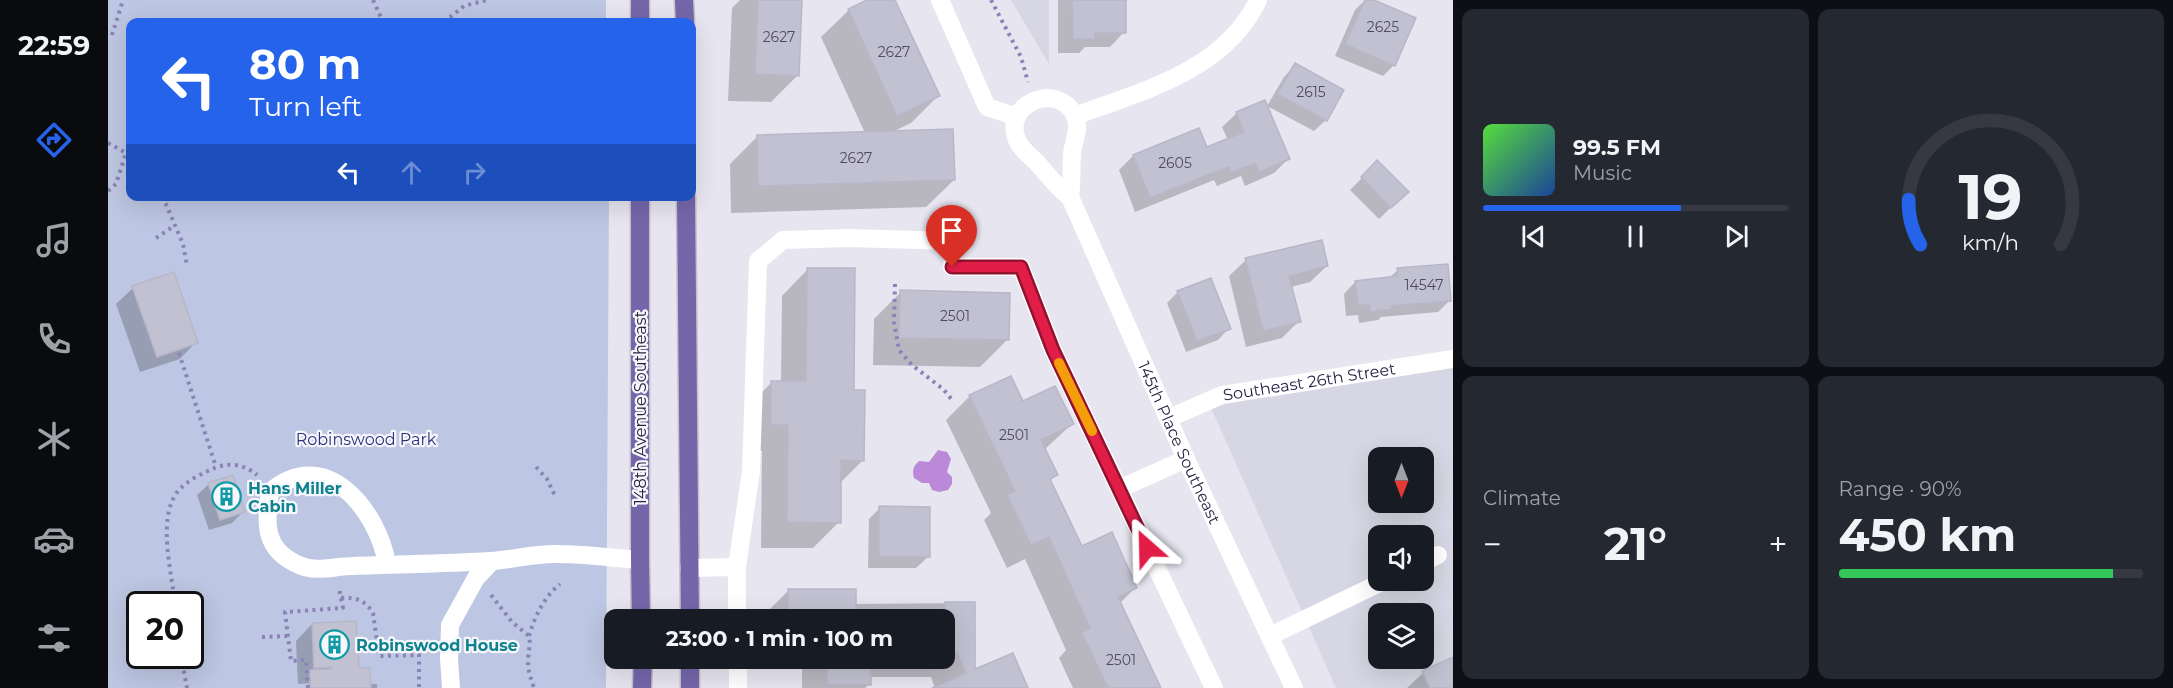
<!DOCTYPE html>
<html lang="en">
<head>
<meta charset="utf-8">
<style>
  body { margin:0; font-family:Montserrat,sans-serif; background:#242831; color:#f1f3f6; height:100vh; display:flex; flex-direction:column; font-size:22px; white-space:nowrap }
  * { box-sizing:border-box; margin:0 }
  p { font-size:20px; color:#9ea1a6 }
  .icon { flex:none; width:33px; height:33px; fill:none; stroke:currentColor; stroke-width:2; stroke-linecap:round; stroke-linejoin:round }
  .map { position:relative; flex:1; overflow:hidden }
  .details { display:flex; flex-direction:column; gap:9px; padding:9px; background:#0d0f14; width:720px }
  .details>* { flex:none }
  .banner { position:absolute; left:18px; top:18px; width:570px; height:183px; border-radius:12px; box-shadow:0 6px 24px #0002; background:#2563eb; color:#fff; overflow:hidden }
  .needle { width:39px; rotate:180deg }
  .buttons { position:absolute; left:1260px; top:447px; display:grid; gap:12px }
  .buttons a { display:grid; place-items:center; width:66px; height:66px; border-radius:12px; background:#171b24; box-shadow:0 6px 24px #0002; font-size:30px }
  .speed { position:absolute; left:18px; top:591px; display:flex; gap:12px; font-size:30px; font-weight:700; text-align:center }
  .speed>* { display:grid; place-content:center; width:78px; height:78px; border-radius:50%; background:#171b24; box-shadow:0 6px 24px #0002; line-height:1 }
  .speed .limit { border:3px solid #111; border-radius:9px; background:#fff; color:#111 }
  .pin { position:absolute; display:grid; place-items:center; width:51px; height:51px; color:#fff; margin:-62px -26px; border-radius:50% 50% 50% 0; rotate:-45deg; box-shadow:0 0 6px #0007 }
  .pin .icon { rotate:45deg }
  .me { position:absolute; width:66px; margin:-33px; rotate:335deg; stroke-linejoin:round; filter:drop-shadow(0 0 4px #0008) }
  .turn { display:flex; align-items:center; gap:21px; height:126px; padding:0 24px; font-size:27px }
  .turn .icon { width:78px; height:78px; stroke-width:2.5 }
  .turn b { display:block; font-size:42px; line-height:51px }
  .lanes { display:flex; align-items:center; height:57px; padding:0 24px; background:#0003; justify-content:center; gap:30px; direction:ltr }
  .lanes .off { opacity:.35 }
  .big { font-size:45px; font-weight:700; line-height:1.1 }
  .details .widget { flex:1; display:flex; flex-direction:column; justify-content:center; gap:9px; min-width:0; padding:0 21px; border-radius:12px; background:#242831 }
  .details .dial { align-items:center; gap:0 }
  .dial svg { height:156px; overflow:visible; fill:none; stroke:#363941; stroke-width:7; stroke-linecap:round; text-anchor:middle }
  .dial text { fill:#f1f3f6; stroke:none }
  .song { display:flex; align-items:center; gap:18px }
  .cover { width:72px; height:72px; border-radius:9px; background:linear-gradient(135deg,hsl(110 70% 55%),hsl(220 70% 35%)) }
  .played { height:6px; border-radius:3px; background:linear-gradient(90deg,#2563eb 65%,#363941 65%) }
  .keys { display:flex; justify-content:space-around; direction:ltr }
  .heat { display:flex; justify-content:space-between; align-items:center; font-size:33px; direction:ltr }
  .charge { height:9px; border-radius:4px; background:linear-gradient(90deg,#34c759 90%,#363941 0) }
  .details .tiles { flex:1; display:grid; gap:9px; grid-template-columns:repeat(2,1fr) }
  .trip { position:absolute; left:496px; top:609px; width:351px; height:60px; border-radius:12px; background:#171b24; box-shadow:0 6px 24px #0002; font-weight:700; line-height:60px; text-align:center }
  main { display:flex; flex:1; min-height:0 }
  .menu { display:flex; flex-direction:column; width:108px; justify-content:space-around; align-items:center; background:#090b0e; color:#9ea1a6 }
  .menu .icon { width:42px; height:42px }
  .menu .selected { color:#2563eb }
  .menu b { font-size:27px; color:#f1f3f6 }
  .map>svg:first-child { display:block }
</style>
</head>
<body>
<main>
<nav class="menu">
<b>22:59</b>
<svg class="icon selected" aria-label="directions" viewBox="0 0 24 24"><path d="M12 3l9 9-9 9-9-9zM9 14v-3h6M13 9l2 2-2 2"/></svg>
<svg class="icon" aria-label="music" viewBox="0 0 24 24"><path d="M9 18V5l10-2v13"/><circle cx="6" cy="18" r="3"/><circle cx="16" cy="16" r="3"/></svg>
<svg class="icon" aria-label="phone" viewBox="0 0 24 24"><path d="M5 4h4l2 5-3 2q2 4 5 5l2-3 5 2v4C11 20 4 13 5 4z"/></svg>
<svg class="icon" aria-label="climate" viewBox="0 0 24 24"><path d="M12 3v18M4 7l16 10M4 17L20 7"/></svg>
<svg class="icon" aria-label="car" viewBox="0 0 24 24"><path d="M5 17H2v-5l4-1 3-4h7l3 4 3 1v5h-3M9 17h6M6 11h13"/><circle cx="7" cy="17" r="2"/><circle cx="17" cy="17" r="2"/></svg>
<svg class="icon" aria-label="filters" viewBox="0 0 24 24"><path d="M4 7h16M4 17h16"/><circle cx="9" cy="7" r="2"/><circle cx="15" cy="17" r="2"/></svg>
</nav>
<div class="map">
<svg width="1345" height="688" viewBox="0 0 1345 688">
  <rect width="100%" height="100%" fill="#e6e5f0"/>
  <g fill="#d6d6e4" fill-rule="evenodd">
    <polygon points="903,0 941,0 941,64"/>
    <path d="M1345,359v329h-117l-128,-287zM1270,458h46v44h-46zM1270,536h46v44h-46zM1270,614h46v44h-46z"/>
  </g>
  <path fill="#bdc6e2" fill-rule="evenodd" d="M0,0h498v22h-476v174l479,1 -3,491h-498zM32,604h50v52h-50z"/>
  <path fill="#bc89d9" d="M830,450l9,2 4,7 -4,13 5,5v7l-4,6 -9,2 -7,-2 -3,-7h-7l-8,-5c-2,-8 -1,-11 5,-17l10,1z"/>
  <g fill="#0003">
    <polygon points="632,0 693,0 690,75 663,102 620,101 624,8"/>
    <polygon points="762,0 785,0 830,96 803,123 782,133 846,180 818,207 623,213 622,164 649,137 757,133 713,37 741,10"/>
    <polygon points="950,0 1016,0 1016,32 1002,47 977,47 971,53 950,53"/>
    <polygon points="1257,0 1263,0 1286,65 1275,76 1227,56 1247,10"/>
    <polygon points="1187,65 1218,120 1206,131 1159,106 1176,77"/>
    <polygon points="1129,113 1180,159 1166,173 1137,186 1133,176 1109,186 1106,180 1027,212 1011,170 1025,156 1091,130 1099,149 1120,140 1114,127"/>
    <polygon points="1269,163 1299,192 1271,219 1242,190"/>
    <polygon points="1138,260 1219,266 1202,282 1183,287 1191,321 1174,338 1138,347 1121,276"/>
    <polygon points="700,269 745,391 755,460 732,483 731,522 705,548 653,548 654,451 638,451 637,409 663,383 673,383 674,296"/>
    <polygon points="1290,270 1341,301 1330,312 1273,317 1270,320 1251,323 1250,315 1238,316 1236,294 1247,282 1281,278"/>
    <polygon points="25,288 88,342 72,359 32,372 8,304"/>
    <polygon points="793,292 899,340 872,367 765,365 766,319"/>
    <polygon points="1070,292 1121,328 1110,340 1078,352 1059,303"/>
    <polygon points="862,396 914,403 964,424 936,450 948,475 942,481 973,548 1027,588 1012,603 1052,688 965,688 951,658 958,650 917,559 899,568 876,520 883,513 838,420"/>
    <polygon points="101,484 135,512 124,523 101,530 89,495"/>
    <polygon points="772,508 820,557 808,568 760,568 761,519"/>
    <polygon points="680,591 747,604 865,603 865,672 918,688 827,688 823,677 761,677 761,684 757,688 694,688 694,666 655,666 655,658 837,658 837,620 654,620 654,617"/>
    <polygon points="204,624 261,684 269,684 269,688 207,688 207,683 190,684 188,641"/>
    <polygon points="1345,659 1345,688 1299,688 1315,673"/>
  </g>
  <g fill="#c1c1d1" stroke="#b8b7ca" stroke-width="1.5">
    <polygon points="650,0 694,0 691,76 647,74"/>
    <polygon points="759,0 787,0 832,96 789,116 740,9"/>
    <polygon points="964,0 1018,0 1018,33 987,33 987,39 965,39"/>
    <polygon points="1257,0 1266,0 1308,18 1287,66 1237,44"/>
    <polygon points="1187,63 1236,90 1219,121 1169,94"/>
    <polygon points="1157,100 1182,159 1151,172 1147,163 1123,173 1120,167 1042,198 1025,155 1091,128 1099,147 1136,132 1128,112"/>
    <polygon points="845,129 847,180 650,186 649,135"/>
    <polygon points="1269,160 1301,192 1283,208 1253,177"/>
    <polygon points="1214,240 1220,266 1181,276 1193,322 1155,331 1137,258"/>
    <polygon points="1340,264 1343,301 1283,306 1283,309 1262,312 1261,304 1250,306 1247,281 1290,276 1289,268"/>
    <polygon points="699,268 747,268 746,390 757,390 756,461 733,460 733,523 679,522 680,425 663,425 663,381 698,381"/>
    <polygon points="66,272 90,343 49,357 24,286"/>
    <polygon points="1103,278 1123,329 1089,341 1069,291"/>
    <polygon points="792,290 902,293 901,340 791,338"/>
    <polygon points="903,376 915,401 947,386 966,424 933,440 950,475 942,479 974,546 1004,532 1029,588 1010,597 1053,688 1000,688 974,633 982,628 941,537 923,545 899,495 907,491 861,395"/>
    <polygon points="125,475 137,512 112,520 100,483"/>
    <polygon points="771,506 822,507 822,557 771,557"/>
    <rect x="680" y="589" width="68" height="31"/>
    <polygon points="837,602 867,602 867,669 905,653 920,688 824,688 858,673 849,652 837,652"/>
    <polygon points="248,621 251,668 262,668 263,688 202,688 202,670 223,669 223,667 206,668 204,623"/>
    <polygon points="1345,657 1345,688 1322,688 1314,671"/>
    <polygon points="719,662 763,662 763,685 719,684"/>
  </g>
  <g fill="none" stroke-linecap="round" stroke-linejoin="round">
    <defs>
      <g id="major">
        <polyline points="576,0 577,22"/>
        <polyline points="532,22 532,0"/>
        <polyline points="532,196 532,560 533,620"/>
        <polyline points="578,196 582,620"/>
        <polyline points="582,658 582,688"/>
        <polyline points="534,688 535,658"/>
      </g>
    </defs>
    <use href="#major" stroke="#c3c1cb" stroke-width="21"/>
    <g stroke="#8b83b6" stroke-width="4" stroke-dasharray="3 4.5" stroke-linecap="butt">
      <polyline points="265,0 275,22"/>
      <polyline points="883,0 913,57 920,82"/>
      <polyline points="336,22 356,6 379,0"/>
      <polyline points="4,35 15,0"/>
      <polyline points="0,143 22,155"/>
      <polyline points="0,191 8,184 18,153"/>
      <polyline points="57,196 57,202 75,244 79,266"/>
      <polyline points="48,238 66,226"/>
      <polyline points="787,284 786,322 791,350 804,365 835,389 845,401"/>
      <polyline points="71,353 108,467"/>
      <polyline points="428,467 439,479 448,498"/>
      <path d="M383,595l21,27 17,14c2,9 -1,17 -1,26 0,9 3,17 6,26"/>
      <path d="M233,598c15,-1 24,2 32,15l6,43 40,-1v33"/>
      <path d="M67,604c-3,-31 -19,-88 4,-114 8,-9 20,-15 31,-20 16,-8 33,-7 47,5"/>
      <path d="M421,636c6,-20 15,-39 31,-52"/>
      <polyline points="154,637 179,636"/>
      <polyline points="73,656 79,688"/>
      <polyline points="200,688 198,660 183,661 177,612 235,608 231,589"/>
    </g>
    <g stroke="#fff" stroke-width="18">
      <polyline points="832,0 879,107 909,117"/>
      <path d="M967,116c67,-25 150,-45 183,-116"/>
      <path id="s1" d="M962,197c2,-14 1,-26 2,-41 0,-13 9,-26 3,-40 -17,-36 -73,-12 -58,24 4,10 14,16 21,24 12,13 18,23 32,33l116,262 108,229"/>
      <path id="s2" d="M1061,418l53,-23 231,-36"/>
      <polyline points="1011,489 1078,459"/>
      <polyline points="1316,562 1330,555"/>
      <path d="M279,564c-9,-53 -61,-120 -117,-72 -5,32 -6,58 29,73 18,8 35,1 54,1 45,-2 91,-2 137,-5 22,-1 45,-8 68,-7 27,0 54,4 82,6"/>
      <polyline points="581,568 629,567"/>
      <polyline points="629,620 629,567 643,471 650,261 675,240 741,238 845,241 844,267 913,267 945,350 1106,688"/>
      <polyline points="1162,636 1278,580"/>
      <polyline points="630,658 630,688"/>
      <polyline points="343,688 341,659 342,625 368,578 384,561"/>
    </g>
    <use href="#major" stroke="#7566a9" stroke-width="18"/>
  </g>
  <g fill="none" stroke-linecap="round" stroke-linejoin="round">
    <defs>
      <polyline id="route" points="844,267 913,267 945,350 1039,548"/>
    </defs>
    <use href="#route" stroke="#92132f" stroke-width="15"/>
    <use href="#route" stroke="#e11d48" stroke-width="10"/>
    <polyline stroke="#f59e0b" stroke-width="10" points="951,363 984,431"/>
  </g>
  <defs>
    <symbol id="building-ring" viewBox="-11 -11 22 22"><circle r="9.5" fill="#f7f7fb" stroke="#0f9aa8" stroke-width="1.5"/><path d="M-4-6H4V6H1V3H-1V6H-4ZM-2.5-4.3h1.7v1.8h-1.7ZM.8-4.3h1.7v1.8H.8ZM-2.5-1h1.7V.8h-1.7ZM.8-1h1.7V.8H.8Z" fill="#0f9aa8"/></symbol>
  </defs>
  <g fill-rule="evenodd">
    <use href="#building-ring" x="102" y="480" width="33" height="33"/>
    <use href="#building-ring" x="210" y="628" width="33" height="33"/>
  </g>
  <g text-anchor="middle" stroke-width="4.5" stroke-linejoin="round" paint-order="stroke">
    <g font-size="14" fill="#4f4a67">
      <text x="1275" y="32">2625</text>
      <text x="671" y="42">2627</text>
      <text x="786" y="57">2627</text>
      <text x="1203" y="97">2615</text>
      <text x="748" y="163">2627</text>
      <text x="1067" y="168">2605</text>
      <text x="1316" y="290">14547</text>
      <text x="847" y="321">2501</text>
      <text x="906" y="440">2501</text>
      <text x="1013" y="665">2501</text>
    </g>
    <g font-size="16" fill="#292244" stroke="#f7f7fb">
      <text dy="6" stroke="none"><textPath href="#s2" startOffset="146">Southeast 26th Street</textPath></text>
      <text transform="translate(532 408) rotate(-90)" y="6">148th Avenue Southeast</text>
      <text dy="6" stroke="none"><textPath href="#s1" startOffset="525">145th Place Southeast</textPath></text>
    </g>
    <g font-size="16" fill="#273380" stroke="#f7f7fb">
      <text x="258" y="445">Robinswood Park</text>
    </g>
    <g font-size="16" font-weight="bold" fill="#0d838f" stroke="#f7f7fb" text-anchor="start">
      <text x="140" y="494">Hans Miller<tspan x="140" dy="18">Cabin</tspan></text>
      <text x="248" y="651">Robinswood House</text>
    </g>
  </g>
</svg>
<div class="buttons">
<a><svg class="needle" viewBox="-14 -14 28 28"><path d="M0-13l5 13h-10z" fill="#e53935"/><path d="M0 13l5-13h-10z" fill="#9ea1a6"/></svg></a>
<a><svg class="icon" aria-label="sound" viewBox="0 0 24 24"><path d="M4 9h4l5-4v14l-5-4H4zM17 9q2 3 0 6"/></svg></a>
<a><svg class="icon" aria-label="layers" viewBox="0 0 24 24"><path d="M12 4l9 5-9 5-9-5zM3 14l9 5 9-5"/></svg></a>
</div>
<div class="speed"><div class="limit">20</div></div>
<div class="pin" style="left:844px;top:267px;background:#d93025"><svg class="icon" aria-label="arrive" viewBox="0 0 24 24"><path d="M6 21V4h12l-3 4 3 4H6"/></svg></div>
<svg class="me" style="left:1039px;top:548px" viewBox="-20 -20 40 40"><path d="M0-17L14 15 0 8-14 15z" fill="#e11d48" stroke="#fff" stroke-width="4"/></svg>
<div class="trip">23:00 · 1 min · 100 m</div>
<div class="banner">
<div class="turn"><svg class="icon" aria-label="left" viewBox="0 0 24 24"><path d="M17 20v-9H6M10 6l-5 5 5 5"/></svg><div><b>80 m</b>Turn left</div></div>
<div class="lanes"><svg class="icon" aria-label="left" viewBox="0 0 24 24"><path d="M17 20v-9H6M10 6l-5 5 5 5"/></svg><svg class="icon off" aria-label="ahead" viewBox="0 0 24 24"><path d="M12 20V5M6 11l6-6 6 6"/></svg><svg class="icon off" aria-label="right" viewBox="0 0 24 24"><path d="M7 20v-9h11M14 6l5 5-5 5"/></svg></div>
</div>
</div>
<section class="details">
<div class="tiles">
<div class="widget">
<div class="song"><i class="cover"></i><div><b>99.5 FM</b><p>Music</p></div></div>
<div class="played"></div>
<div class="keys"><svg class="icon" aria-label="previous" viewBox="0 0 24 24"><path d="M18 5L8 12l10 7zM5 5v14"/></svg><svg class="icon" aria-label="pause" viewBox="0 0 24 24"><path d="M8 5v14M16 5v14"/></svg><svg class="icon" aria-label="next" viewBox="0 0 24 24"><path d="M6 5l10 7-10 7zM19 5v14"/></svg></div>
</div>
<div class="widget dial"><svg viewBox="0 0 100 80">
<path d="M14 69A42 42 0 1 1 86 69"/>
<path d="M14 69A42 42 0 0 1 8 46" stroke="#2563eb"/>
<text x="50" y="56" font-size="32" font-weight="700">19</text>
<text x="50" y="72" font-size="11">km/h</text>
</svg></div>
<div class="widget"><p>Climate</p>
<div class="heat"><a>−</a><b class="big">21°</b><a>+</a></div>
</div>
<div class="widget"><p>Range · 90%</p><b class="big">450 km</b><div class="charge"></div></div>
</div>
</section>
</main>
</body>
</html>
